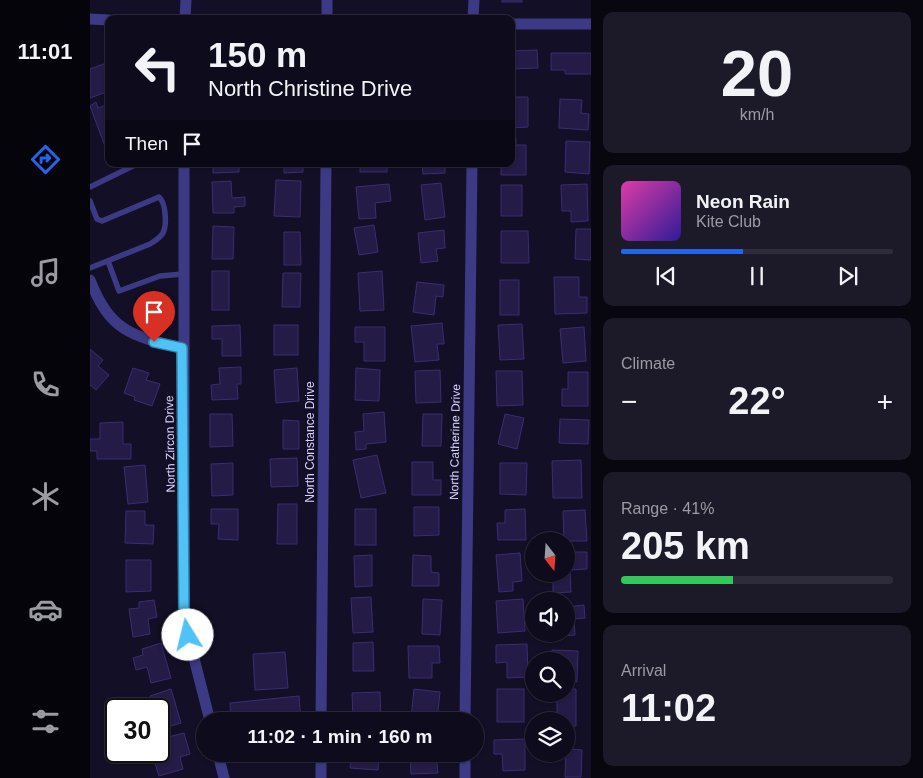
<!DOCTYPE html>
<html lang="en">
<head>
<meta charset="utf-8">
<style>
  body { margin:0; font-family:Helvetica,sans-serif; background:#1c1929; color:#f1f3f6; height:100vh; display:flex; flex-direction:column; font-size:19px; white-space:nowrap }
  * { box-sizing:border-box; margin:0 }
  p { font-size:16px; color:#9b9ba3 }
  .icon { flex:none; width:28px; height:28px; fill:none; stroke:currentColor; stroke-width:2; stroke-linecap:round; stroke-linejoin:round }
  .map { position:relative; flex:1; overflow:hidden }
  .drawer { display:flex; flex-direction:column; gap:12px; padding:12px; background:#08060f; width:332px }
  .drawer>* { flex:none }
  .guide { position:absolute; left:15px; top:15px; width:410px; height:152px; border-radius:10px; box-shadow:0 1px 4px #0004,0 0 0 1px #2e2b3b; background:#0e0b1c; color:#f1f3f6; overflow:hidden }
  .needle { width:32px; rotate:163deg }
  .buttons { position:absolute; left:435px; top:532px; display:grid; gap:10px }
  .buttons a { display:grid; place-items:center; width:50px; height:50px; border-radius:50%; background:#0e0b1c; box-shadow:0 1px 4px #0004,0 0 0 1px #2e2b3b; font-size:25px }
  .speed { position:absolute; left:15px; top:698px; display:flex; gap:10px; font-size:25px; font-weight:700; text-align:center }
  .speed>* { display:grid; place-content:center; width:65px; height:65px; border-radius:50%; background:#0e0b1c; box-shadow:0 1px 4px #0004,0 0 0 1px #2e2b3b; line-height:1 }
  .speed .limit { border:2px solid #111; border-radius:8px; background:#fff; color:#111 }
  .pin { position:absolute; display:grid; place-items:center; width:42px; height:42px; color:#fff; margin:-51px -21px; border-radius:50% 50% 50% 0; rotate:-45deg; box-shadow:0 0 5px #0007 }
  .pin .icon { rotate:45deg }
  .me { position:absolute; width:55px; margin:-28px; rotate:351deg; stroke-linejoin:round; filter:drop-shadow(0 0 4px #0008) }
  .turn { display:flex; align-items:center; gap:18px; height:105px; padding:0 20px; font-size:22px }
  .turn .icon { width:65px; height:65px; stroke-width:2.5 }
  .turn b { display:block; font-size:35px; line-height:42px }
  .then { display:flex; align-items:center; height:48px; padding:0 20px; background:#0003; gap:10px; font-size:19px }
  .big { font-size:38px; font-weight:700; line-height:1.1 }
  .drawer .widget { flex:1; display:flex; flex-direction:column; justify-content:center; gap:8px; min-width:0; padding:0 18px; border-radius:10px; background:#1c1929 }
  .drawer .dial { align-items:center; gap:0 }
  .dial b { font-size:65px; line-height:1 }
  .song { display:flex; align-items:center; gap:15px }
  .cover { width:60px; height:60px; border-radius:8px; background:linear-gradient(135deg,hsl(320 70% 55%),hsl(250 70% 35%)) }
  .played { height:5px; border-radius:2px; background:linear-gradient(90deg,#2563eb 45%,#2e2b3b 45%) }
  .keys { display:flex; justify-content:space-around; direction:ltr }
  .heat { display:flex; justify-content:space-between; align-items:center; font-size:28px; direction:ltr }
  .charge { height:8px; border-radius:4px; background:linear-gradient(90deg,#34c759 41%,#2e2b3b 0) }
  .trip { position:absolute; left:106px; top:712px; width:288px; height:50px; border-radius:25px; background:#0e0b1c; box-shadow:0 1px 4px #0004,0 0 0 1px #2e2b3b; font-weight:700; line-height:50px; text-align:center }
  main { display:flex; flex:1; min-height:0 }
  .dock { display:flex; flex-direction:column; width:90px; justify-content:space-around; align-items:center; background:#06040b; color:#9b9ba3 }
  .dock .icon { width:35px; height:35px }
  .dock .selected { color:#2563eb }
  .dock b { font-size:22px; color:#f1f3f6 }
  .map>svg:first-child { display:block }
</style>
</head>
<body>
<main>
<nav class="dock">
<b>11:01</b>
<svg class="icon selected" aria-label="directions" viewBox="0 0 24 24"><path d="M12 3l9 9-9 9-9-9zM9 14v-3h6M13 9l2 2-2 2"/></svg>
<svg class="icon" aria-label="music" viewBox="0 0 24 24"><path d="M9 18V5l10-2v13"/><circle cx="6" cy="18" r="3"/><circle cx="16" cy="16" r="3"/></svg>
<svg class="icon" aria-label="phone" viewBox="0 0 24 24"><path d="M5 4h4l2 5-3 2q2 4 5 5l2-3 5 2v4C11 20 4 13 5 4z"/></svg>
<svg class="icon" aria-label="climate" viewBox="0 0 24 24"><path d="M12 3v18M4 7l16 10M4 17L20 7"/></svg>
<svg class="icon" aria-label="car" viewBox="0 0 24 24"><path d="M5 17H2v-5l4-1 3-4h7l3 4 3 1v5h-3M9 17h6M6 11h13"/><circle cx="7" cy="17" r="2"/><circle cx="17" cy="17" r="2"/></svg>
<svg class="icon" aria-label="filters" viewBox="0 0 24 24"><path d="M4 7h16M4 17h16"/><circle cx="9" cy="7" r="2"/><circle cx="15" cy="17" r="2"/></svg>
</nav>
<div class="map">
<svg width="501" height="778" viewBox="0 0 501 778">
  <rect width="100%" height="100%" fill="#130f26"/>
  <g fill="#241b47" stroke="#3b2d73">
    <rect x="412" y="0" width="20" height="2"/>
    <polygon points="447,50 448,68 421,69 421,51"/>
    <polygon points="461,53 501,53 501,74 475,74 475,70 461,70"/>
    <polygon points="19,62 19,91 0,98 0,69"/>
    <polygon points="421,97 438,97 438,127 421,128"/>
    <polygon points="470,99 492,100 491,113 499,114 498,130 469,128"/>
    <polygon points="6,102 8,108 19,104 19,148 16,149 0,106"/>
    <polygon points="421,138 426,138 426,145 436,145 436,175 411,175 411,164 421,164"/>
    <polygon points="476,141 500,142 499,174 475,172"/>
    <polygon points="123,164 149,164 149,172 123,173"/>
    <polygon points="194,164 213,164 213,172 194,173"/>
    <rect x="270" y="164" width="27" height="8"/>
    <polygon points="332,164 355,164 355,173 333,174"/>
    <polygon points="186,180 211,181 210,217 184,216"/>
    <polygon points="141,181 142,198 155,197 155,206 144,207 144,213 123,213 122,182"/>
    <polygon points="351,183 355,217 335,220 331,185"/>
    <polygon points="299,184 301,201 285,203 286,218 269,219 266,187"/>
    <polygon points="497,184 498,221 481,222 481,211 472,211 471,185"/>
    <rect x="411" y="185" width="21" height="31"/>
    <polygon points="284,225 288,252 269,255 264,228"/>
    <polygon points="123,226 144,227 143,259 122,259"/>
    <polygon points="486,229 501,229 501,260 485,259"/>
    <polygon points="354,230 355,248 346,249 348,261 331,263 328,233"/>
    <polygon points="411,231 438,231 439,263 411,263"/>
    <polygon points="194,232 210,232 211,265 194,265"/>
    <rect x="122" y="271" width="17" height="39"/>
    <polygon points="292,271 294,310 270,311 268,273"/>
    <polygon points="193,273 211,273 210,307 192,307"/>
    <polygon points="464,277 489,277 489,297 497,297 497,313 465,314"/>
    <rect x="410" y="280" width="19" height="35"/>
    <polygon points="327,282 354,285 353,297 346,296 344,315 323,312"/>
    <polygon points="352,323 354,344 347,344 349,360 325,362 321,326"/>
    <polygon points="432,324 434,359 410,360 408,325"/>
    <polygon points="150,325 151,356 132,356 132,339 122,339 122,326"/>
    <rect x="184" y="325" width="24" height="30"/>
    <polygon points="265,327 295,327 295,361 274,361 274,342 265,342"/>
    <polygon points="494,327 496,361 473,363 470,329"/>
    <polygon points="0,349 13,360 8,366 19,375 6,390 0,385"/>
    <polygon points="151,367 151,384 147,384 148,399 122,400 121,385 130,384 129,368"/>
    <polygon points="43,368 59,373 56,380 70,384 62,406 44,400 45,397 34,393"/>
    <polygon points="207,368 209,401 186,403 184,370"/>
    <polygon points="266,368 290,370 289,401 265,400"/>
    <polygon points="350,370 351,402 326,403 325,371"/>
    <polygon points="406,371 432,371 433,405 407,406"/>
    <polygon points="478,372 498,372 498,406 472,406 472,389 478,389"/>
    <polygon points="294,412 296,442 276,444 276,449 266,450 265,432 274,431 273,414"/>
    <polygon points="120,414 142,414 143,446 120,447"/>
    <polygon points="333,414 352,414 351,446 332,446"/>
    <polygon points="415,414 434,418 427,449 408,444"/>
    <polygon points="470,419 499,420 498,444 469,443"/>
    <polygon points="193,420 209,421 209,449 193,449"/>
    <polygon points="33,422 33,444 41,444 41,459 7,459 7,451 0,451 0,439 10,439 10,423"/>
    <polygon points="287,455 296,493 271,498 263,460"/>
    <polygon points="207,458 208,486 181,487 180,459"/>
    <polygon points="491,460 492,498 463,498 462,461"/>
    <polygon points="322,462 343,462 343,480 351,480 351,495 322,495"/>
    <polygon points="143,463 143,495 122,496 121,464"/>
    <polygon points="410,463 437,463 436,495 410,494"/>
    <polygon points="55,465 58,502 38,504 34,467"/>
    <polygon points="188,504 207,504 207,544 187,544"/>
    <polygon points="324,507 349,507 349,535 324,536"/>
    <polygon points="121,509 148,509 148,540 128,539 129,524 121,524"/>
    <rect x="265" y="509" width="21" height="36"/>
    <polygon points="435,509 436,540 408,540 407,523 415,523 415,510"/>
    <polygon points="495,510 497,541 474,541 473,511"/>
    <polygon points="36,511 55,511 55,525 64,525 63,544 35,543"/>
    <polygon points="476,552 497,552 497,569 480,570 481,592 463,593 463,574 476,574"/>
    <polygon points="430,553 432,581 423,582 423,591 409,592 406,555"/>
    <polygon points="282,555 282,586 265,587 264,556"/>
    <polygon points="323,555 341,556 341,572 349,573 349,586 322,586"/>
    <polygon points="36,560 61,560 61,591 36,592"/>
    <polygon points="281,597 283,632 263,633 261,598"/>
    <polygon points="333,599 352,600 350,635 332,634"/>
    <polygon points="433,599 435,631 408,633 406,601"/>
    <polygon points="64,600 67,617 58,619 60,634 43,637 39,609 49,608 49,602"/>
    <polygon points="494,605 495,618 484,619 485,635 461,637 460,634 476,634 476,607"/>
    <polygon points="283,642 284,671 263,671 263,643"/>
    <polygon points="71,643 81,678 61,683 57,667 46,670 43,658 53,655 52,649"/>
    <polygon points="437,644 438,677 417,678 417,662 406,663 406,645"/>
    <polygon points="318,646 349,646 350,663 342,663 342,678 319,678"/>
    <polygon points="462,650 488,651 487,682 476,681 476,661 462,661"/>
    <polygon points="195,652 198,688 165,690 163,654"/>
    <polygon points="81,689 91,723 71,729 69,709 61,709 63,708 60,696"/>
    <polygon points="324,689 350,692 347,721 321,718"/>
    <rect x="407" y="689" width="27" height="33"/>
    <polygon points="476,689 486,689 486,726 476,726 476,721 467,721 467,694 476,694"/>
    <polygon points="290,692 291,721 263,721 262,693"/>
    <polygon points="209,696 211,721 141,721 140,703"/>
    <polygon points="94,733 100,754 90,757 93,769 69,776 61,751 69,751 69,745 76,743 74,738"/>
    <polygon points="435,739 435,770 413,771 412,754 404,754 404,740"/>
    <polygon points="476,749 492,750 491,777 475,777"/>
    <polygon points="261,754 289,754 288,770 260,768"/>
    <polygon points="320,754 346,754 348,773 321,774"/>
  </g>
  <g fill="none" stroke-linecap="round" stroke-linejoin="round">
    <g stroke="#3d3a85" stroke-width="5.5">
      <polyline points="0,187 47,164"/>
      <path d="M0,201l7,18 5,2 57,-24c7,6 8,28 4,36 -3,5 -8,8 -13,11l-60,24"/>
      <polyline points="18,261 29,291 70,276 93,274"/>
    </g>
    <g stroke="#3d3a85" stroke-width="11">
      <polyline points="0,19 19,20"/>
      <polyline points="95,19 96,0"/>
      <polyline points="237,19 237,0"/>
      <polyline points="383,19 384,0"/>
      <polyline points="421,24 501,24"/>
      <polyline points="94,164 94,619 120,721"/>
      <path d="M0,280c20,51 41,56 92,68"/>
      <polyline points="231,721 236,164"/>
      <polyline points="375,721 382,164"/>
      <polyline points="128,754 134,778"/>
      <polyline points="231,778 231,754"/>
      <polyline points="375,778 375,754"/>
    </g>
  </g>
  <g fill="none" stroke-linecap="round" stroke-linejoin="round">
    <defs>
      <polyline id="route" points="64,342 92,348 94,619 98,635"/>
    </defs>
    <use href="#route" stroke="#337fa1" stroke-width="12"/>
    <use href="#route" stroke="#4fc3f7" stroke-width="9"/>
  </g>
  <g text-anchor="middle" stroke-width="5" stroke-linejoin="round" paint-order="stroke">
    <g font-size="12" fill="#d9d4ff" stroke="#130f26">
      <text transform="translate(220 442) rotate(-90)" y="4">North Constance Drive</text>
      <text transform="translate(365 442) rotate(-89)" y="4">North Catherine Drive</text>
      <text transform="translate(80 444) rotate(-91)" y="4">North Zircon Drive</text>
    </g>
  </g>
</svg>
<div class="buttons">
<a><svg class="needle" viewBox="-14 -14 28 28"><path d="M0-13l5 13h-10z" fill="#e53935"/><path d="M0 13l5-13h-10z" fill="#9b9ba3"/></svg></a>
<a><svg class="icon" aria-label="sound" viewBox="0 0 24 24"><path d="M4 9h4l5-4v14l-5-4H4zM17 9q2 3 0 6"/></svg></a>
<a><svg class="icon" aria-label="search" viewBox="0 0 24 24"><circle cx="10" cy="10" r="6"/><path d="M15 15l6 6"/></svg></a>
<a><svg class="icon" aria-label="layers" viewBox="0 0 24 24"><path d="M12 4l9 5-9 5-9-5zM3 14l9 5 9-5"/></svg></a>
</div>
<div class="speed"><div class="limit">30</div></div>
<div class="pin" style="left:64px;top:342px;background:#d93025"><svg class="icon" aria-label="arrive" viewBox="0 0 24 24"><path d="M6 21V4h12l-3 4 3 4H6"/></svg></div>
<svg class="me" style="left:98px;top:635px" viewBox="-20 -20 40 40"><circle r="19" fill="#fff"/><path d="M0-13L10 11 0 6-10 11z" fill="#4fc3f7"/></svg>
<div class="trip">11:02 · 1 min · 160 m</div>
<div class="guide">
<div class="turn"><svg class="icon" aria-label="left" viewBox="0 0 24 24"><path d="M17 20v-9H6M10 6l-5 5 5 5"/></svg><div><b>150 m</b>North Christine Drive</div></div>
<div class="then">Then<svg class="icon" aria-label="arrive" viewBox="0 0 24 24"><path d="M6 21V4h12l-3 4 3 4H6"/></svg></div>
</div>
</div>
<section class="drawer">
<div class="widget dial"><b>20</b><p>km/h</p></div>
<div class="widget">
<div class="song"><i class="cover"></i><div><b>Neon Rain</b><p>Kite Club</p></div></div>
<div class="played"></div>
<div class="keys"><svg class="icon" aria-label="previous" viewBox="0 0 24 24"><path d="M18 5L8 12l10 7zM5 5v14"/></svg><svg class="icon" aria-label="pause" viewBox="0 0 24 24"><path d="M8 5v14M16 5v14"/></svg><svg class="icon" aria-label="next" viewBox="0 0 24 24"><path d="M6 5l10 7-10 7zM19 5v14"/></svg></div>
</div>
<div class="widget"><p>Climate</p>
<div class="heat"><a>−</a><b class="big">22°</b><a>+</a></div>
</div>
<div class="widget"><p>Range · 41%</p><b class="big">205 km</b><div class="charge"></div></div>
<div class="widget"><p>Arrival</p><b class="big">11:02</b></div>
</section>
</main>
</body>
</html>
